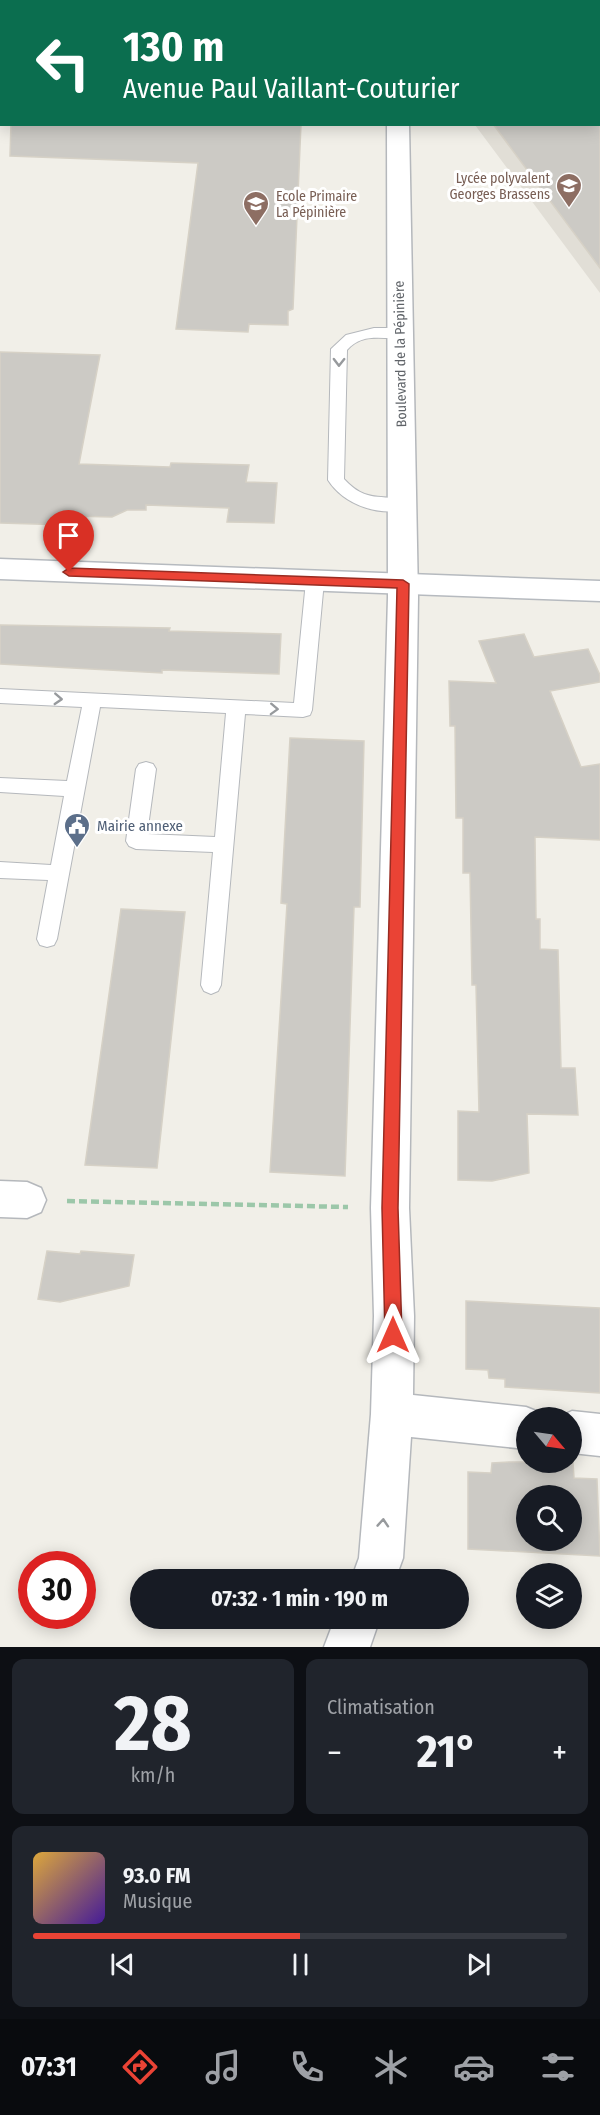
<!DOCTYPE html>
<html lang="fr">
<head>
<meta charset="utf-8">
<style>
  body { margin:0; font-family:"Fira Sans Condensed",sans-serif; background:#20242c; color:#f1f3f6; height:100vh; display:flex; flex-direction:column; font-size:22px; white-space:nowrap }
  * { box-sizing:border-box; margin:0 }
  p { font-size:20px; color:#9ea1a6 }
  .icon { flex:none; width:33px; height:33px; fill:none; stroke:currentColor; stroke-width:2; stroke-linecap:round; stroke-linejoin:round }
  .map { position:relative; height:1647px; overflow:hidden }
  .details { display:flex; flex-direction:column; gap:12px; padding:12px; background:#0d0f14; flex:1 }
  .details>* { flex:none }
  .top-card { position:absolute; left:0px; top:0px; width:600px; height:126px; box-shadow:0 3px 15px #0003; background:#0b6e4f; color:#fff; overflow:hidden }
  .needle { width:39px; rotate:119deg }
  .buttons { position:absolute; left:516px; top:1407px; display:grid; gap:12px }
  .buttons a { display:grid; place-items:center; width:66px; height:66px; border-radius:50%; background:#171b24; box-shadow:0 3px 15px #0003; font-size:30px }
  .speed { position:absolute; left:18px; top:1551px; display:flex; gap:12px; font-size:30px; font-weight:700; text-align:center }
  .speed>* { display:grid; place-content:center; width:78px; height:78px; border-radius:50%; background:#171b24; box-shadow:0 3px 15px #0003; line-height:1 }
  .speed .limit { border:9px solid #d22; background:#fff; color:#111 }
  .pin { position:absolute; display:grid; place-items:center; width:51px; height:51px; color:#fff; margin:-62px -26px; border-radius:50% 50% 50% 0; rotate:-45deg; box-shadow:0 0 6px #0007 }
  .pin .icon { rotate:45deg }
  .me { position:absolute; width:66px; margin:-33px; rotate:0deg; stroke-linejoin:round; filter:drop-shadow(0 0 4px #0008) }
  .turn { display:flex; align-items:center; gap:21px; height:126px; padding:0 24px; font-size:27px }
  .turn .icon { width:78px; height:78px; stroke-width:2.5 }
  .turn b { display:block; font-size:42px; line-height:51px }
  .big { font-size:45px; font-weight:700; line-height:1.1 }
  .details .tile { flex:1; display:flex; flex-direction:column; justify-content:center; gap:9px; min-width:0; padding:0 21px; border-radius:12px; background:#20242c }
  .details .dial { align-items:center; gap:0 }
  .dial b { font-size:78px; line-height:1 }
  .song { display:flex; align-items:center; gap:18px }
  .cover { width:72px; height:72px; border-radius:9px; background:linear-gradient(135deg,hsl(40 70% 55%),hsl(260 70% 35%)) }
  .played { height:6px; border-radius:3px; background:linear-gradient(90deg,#ea4335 50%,#363941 50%) }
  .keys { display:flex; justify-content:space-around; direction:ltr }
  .heat { display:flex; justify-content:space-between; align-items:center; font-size:33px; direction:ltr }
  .details .tiles { flex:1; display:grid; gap:12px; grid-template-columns:1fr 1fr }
  .tile:last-child { grid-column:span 2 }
  .trip { position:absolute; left:130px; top:1569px; width:339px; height:60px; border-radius:30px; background:#171b24; box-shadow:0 3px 15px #0003; font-weight:700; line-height:60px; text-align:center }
  .menu { display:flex; height:96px; justify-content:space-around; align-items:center; background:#090b0e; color:#9ea1a6 }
  .menu .icon { width:42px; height:42px }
  .menu .on { color:#ea4335 }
  .menu b { font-size:27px; color:#f1f3f6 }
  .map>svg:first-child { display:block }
</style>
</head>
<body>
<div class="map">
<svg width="600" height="1647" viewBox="0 0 600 1647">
  <rect width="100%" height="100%" fill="#f1efe8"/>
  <polygon fill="#e1ded6" points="600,40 600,293 475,125 598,124"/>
  <g fill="#cccac5" stroke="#d6d1c6" stroke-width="1.5" fill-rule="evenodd">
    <polygon points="11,124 301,124 293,309 288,311 288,325 249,324 248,332 176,329 198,163 10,156"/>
    <polygon points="493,124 600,124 600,268"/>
    <polygon points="0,352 100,355 79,464 170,467 171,463 249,465 246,482 277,483 274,523 227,522 229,508 146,505 146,510 127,510 112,517 68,516 67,525 0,523"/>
    <polygon points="0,625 170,628 169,631 281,634 279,674 162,670 162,673 0,664"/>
    <polygon points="524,634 534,657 588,649 600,675 600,682 550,691 581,767 600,764 600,840 535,837 536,919 540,919 540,949 558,950 561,1068 575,1068 578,1115 527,1114 529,1173 492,1181 458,1180 458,1111 479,1112 476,985 472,985 470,873 463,873 463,818 456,818 455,726 450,726 449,681 496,683 479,641"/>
    <polygon points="290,738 364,741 360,907 354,907 345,1176 270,1172 287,904 281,903"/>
    <polygon points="121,909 185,912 157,1168 85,1165"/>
    <polygon points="47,1251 80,1254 81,1251 134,1255 129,1286 60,1302 38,1299"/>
    <polygon points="466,1301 600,1308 600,1393 505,1387 505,1379 489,1378 488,1370 466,1369"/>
    <path d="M509,1462h64l1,16 23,1 3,77 -132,-7v-77l23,1 1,-10zM526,1496h46v44h-46z"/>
  </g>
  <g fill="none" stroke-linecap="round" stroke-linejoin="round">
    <defs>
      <g id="lane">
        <path d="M374,328h26l8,5c-13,13 -41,-6 -61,17l-3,129c23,25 36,14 64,22l2,4 -2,4c-29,8 -64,-4 -80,-29l3,-131 15,-14z"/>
        <polygon points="315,575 321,577 324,581 312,710 310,715 303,717 245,714 221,985 218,991 211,994 204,991 201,985 213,852 136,849 129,846 126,841 136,769 139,764 146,762 153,764 156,769 147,834 215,837 226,713 100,707 57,939 54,945 47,947 40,945 37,939 48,880 0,878 0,862 51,865 64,796 0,792 0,778 67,781 82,707 0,703 0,689 294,703 306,581 309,577"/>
      </g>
      <g id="street">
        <rect x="386" y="0" width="20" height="2"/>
        <polygon points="387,124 409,124 418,597 409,1208 414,1316 413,1395 526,1407 541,1413 543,1418 526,1418 526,1449 411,1437 403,1558 395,1580 351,1580 359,1558 371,1414 374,1316 371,1208 388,597"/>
        <polygon points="0,1181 27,1182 41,1188 46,1200 41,1212 27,1218 0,1217"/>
        <polygon points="572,1411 600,1414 600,1456 572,1453 572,1418 557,1418"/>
        <polygon points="335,1618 380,1618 370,1647 324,1647"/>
      </g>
      <polygon id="secondary" points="0,559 600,581 600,601 0,579"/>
    </defs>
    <use href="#lane" stroke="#b5b8bc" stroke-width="2"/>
    <use href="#street" stroke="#b5b8bc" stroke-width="3"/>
    <use href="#secondary" stroke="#b6babf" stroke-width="3"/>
    <polyline stroke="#9cc7a9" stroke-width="4.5" stroke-dasharray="8 4" stroke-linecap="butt" points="67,1201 348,1207"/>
    <use href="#lane" fill="#fff" fill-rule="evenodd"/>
    <use href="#street" fill="#fff" fill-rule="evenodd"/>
    <use href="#secondary" fill="#fff" fill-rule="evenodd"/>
  </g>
  <defs><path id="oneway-chevron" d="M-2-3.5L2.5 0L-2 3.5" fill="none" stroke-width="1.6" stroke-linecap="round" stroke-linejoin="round" transform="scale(1.5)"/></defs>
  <g stroke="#979a9d">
    <use href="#oneway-chevron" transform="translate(339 362) rotate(91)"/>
    <use href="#oneway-chevron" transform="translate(58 699) rotate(3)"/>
    <use href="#oneway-chevron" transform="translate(274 709) rotate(2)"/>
    <use href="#oneway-chevron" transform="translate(383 1523) rotate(-86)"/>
  </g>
  <polygon fill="#ea4335" stroke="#982c22" stroke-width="1.5" points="69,568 403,580 409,584 398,1208 402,1335 399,1341 393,1344 387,1341 385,1335 382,1208 397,588 69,576 63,572"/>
  <defs>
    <symbol id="school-pin" viewBox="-11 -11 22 30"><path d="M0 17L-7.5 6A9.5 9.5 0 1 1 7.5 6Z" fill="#8d6e63" stroke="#fff"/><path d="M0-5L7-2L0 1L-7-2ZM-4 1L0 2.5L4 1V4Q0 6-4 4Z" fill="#fff"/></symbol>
    <symbol id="civic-pin" viewBox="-11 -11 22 30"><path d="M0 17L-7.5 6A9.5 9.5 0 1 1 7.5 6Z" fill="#5c6f8a" stroke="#fff"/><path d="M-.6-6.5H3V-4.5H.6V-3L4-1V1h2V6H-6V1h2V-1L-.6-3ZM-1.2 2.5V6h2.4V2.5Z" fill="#fff"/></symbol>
  </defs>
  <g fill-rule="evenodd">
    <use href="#school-pin" x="554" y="171" width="30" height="40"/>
    <use href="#school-pin" x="241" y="189" width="30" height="40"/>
    <use href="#civic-pin" x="62" y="811" width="30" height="40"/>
  </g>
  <g text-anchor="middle" stroke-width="6" stroke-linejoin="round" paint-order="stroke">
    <g font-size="14" fill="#785e54" stroke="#fff" text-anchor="end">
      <text x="550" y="183">Lycée polyvalent<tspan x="550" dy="16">Georges Brassens</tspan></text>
      <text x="276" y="201" text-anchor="start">Ecole Primaire<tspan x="276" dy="16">La Pépinière</tspan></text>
    </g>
    <g font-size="14" fill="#5f6368" stroke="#fff">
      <text transform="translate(400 354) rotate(-91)" y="5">Boulevard de la Pépinière</text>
    </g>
    <g font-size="15" fill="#4e5e75" stroke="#fff" text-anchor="start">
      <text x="97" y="831">Mairie annexe</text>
    </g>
  </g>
</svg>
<div class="buttons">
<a><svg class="needle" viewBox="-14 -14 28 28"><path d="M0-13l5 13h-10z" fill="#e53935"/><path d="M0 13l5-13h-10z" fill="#9ea1a6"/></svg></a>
<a><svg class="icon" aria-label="search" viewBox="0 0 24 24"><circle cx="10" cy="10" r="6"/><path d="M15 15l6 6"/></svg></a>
<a><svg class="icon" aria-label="layers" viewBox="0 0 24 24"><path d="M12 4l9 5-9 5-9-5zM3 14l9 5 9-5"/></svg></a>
</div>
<div class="speed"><div class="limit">30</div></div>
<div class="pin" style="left:69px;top:572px;background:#d93025"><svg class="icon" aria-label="arrive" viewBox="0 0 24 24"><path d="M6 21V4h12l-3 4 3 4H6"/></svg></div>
<svg class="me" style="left:393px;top:1335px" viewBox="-20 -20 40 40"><path d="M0-17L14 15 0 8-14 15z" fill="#ea4335" stroke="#fff" stroke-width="4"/></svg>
<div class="trip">07:32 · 1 min · 190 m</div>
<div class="top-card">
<div class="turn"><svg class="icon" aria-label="left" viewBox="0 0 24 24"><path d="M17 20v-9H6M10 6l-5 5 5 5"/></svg><div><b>130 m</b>Avenue Paul Vaillant-Couturier</div></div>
</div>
</div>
<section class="details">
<div class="tiles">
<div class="tile dial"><b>28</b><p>km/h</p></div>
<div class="tile"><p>Climatisation</p>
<div class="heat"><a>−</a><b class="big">21°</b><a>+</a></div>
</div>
<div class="tile">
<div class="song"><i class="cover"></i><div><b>93.0 FM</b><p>Musique</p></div></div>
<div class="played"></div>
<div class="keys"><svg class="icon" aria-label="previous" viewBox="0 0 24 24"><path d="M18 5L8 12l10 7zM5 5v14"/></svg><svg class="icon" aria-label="pause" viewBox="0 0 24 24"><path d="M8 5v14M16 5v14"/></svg><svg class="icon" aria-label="next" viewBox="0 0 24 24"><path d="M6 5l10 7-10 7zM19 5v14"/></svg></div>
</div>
</div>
</section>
<nav class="menu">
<b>07:31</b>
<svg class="icon on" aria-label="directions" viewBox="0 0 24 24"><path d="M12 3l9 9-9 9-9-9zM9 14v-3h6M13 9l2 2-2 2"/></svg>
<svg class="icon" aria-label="music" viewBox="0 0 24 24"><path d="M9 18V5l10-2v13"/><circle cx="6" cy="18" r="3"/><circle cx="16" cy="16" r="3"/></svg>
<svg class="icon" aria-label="phone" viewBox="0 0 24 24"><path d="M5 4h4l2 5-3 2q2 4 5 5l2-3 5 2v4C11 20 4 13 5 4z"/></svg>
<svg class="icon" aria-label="climate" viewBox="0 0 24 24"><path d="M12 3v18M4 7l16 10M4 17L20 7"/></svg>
<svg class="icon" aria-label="car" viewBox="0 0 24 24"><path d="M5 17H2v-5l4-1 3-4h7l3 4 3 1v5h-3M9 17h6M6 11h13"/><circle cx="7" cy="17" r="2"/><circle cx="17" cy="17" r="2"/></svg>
<svg class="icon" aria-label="filters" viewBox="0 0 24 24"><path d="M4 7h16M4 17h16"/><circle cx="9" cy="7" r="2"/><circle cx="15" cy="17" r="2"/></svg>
</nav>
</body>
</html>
